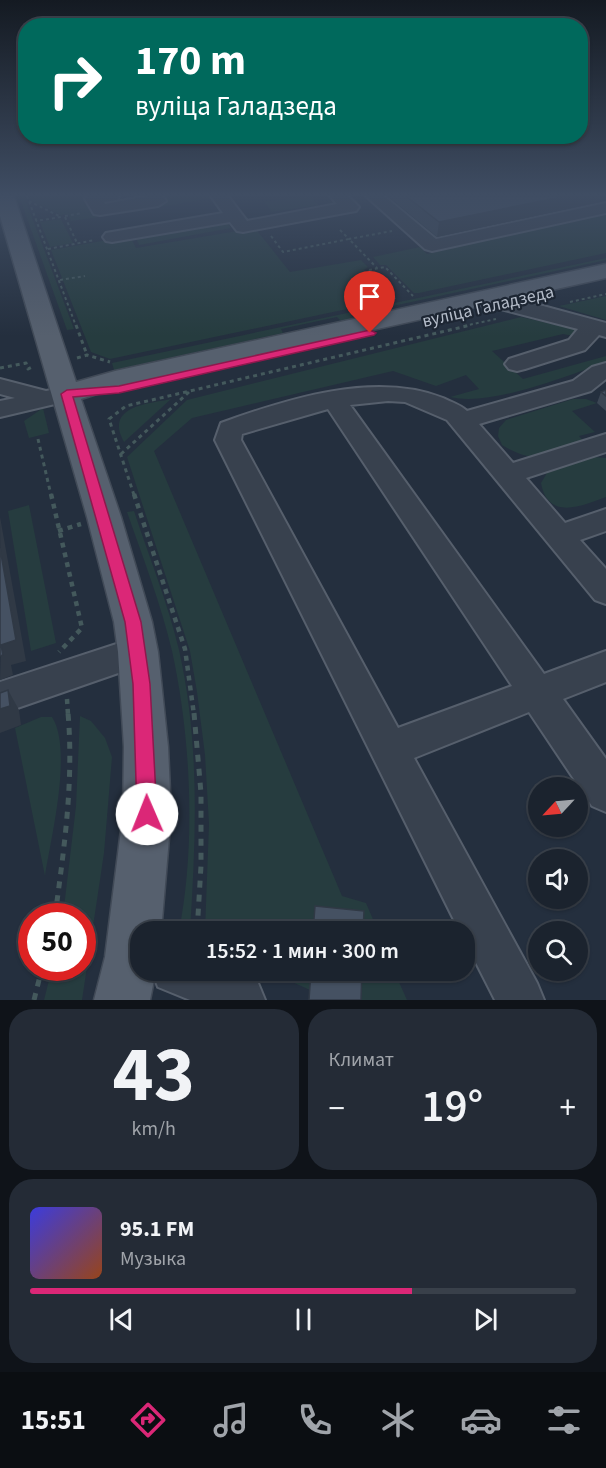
<!DOCTYPE html>
<html lang="ru">
<head>
<meta charset="utf-8">
<style>
  body { margin:0; font-family:"Source Sans 3",sans-serif; background:#242b36; color:#f1f3f6; height:100vh; display:flex; flex-direction:column; font-size:22px; white-space:nowrap }
  * { box-sizing:border-box; margin:0 }
  p { font-size:20px; color:#a0a4aa }
  .icon { flex:none; width:33px; height:33px; fill:none; stroke:currentColor; stroke-width:2; stroke-linecap:round; stroke-linejoin:round }
  .map { position:relative; height:1000px; overflow:hidden }
  .drawer { display:flex; flex-direction:column; gap:9px; padding:9px; background:#0f1319; flex:1 }
  .drawer>* { flex:none }
  .guide { position:absolute; left:18px; top:18px; width:570px; height:126px; border-radius:24px; box-shadow:0 2px 4px #0004,0 0 0 2px #39404a; background:#00695c; color:#fff; overflow:hidden }
  .needle { width:39px; rotate:244deg }
  .buttons { position:absolute; left:528px; top:777px; display:grid; gap:12px }
  .buttons a { display:grid; place-items:center; width:60px; height:60px; border-radius:50%; background:#1b232e; box-shadow:0 2px 4px #0004,0 0 0 2px #39404a; font-size:30px }
  .speed { position:absolute; left:18px; top:903px; display:flex; gap:12px; font-size:30px; font-weight:700; text-align:center }
  .speed>* { display:grid; place-content:center; width:78px; height:78px; border-radius:50%; background:#1b232e; box-shadow:0 2px 4px #0004,0 0 0 2px #39404a; line-height:1 }
  .speed .limit { border:9px solid #d22; background:#fff; color:#111 }
  .pin { position:absolute; display:grid; place-items:center; width:51px; height:51px; color:#fff; margin:-62px -26px; border-radius:50% 50% 50% 0; rotate:-45deg; box-shadow:0 0 6px #0007 }
  .pin .icon { rotate:45deg }
  .me { position:absolute; width:66px; margin:-33px; rotate:359deg; stroke-linejoin:round; filter:drop-shadow(0 0 4px #0008) }
  .turn { display:flex; align-items:center; gap:21px; height:126px; padding:0 18px; font-size:27px }
  .turn .icon { width:78px; height:78px; stroke-width:2.5 }
  .turn b { display:block; font-size:42px; line-height:51px }
  .big { font-size:45px; font-weight:600; line-height:1.1 }
  .drawer .card { flex:1; display:flex; flex-direction:column; justify-content:center; gap:9px; min-width:0; padding:0 21px; border-radius:24px; background:#242b36 }
  .drawer .dial { align-items:center; gap:0 }
  .dial b { font-size:78px; line-height:1 }
  .song { display:flex; align-items:center; gap:18px }
  .cover { width:72px; height:72px; border-radius:9px; background:linear-gradient(135deg,hsl(240 70% 55%),hsl(20 70% 35%)) }
  .played { height:6px; border-radius:3px; background:linear-gradient(90deg,#db2777 70%,#39404a 70%) }
  .keys { display:flex; justify-content:space-around; direction:ltr }
  .heat { display:flex; justify-content:space-between; align-items:center; font-size:33px; direction:ltr }
  .drawer .tiles { flex:1; display:grid; gap:9px; grid-template-columns:1fr 1fr }
  .card:last-child { grid-column:span 2 }
  .trip { position:absolute; left:130px; top:921px; width:345px; height:60px; border-radius:24px; background:#1b232e; box-shadow:0 2px 4px #0004,0 0 0 2px #39404a; font-weight:600; line-height:60px; text-align:center }
  .menu { display:flex; height:96px; justify-content:space-around; align-items:center; background:#0b0e12; color:#a0a4aa }
  .menu .icon { width:42px; height:42px }
  .menu .active { color:#db2777 }
  .menu b { font-size:27px; color:#f1f3f6 }
  .map>svg:first-child { display:block }
</style>
</head>
<body>
<div class="map">
<svg width="606" height="1000" viewBox="0 0 606 1000">
  <rect width="100%" height="100%" fill="#242f3e"/>
  <g fill="#263c3f">
    <polygon points="19,196 24,196 74,329 67,330"/>
    <polygon points="30,196 98,196 90,198 99,217 71,221 68,214 61,215 32,201"/>
    <polygon points="159,196 211,196 212,198 131,212 128,207"/>
    <polygon points="310,196 318,205 272,212 264,202"/>
    <polygon points="606,212 606,253 419,293 414,293 386,265 380,265 373,257 420,247 427,254"/>
    <polygon points="61,219 73,243 50,247 40,222"/>
    <polygon points="226,220 231,228 139,245 135,236"/>
    <polygon points="255,228 290,272 361,260 368,267 364,270 388,297 385,301 110,359 91,352 51,250 130,236 136,248"/>
    <polygon points="606,258 606,260 351,315 355,320 342,322 337,317 281,329 283,333 114,370 112,363"/>
    <polygon points="606,296 606,320 559,306"/>
    <path d="M521,317l58,13v7l-16,-3 -71,17 31,28 83,-23v7c-42,13 -114,44 -156,34l29,-8 -13,-14 -30,11 -43,-15 -201,47 -38,33 188,445 24,7 12,28h-173l4,-107 -4,-69 -8,-63 -7,-41 -63,-194 60,-57z"/>
    <path d="M171,399l-47,43c-2,-4 -5,-10 -5,-14 -2,-24 36,-25 52,-29z"/>
    <path d="M573,399h13l11,4 -25,8 23,21 -16,4 6,7c-35,12 -49,23 -83,2l-4,-9 1,-8 7,-8z"/>
    <polygon points="43,408 49,433 29,438 24,421"/>
    <path d="M594,457l12,1v39c-24,9 -58,24 -65,-14l6,-10z"/>
    <polygon points="29,505 56,643 31,651 8,511"/>
    <path d="M134,511c15,46 34,92 45,139 21,93 17,187 11,281h-11c17,-86 12,-194 -7,-280 -11,-47 -29,-93 -45,-139z"/>
    <polygon points="80,716 91,721 105,738 112,757 104,853 82,1000 44,1000 52,968 82,968 82,916 63,916 76,806"/>
    <path d="M41,717h11c21,33 -1,120 -7,159l-30,-148z"/>
    <polygon points="268,971 311,971 310,990"/>
    <polygon points="360,971 394,971 407,1000 362,1000 360,994"/>
  </g>
  <g fill="none" stroke-linecap="round" stroke-linejoin="round">
    <defs>
      <g id="minor">
        <polygon points="87,196 119,196 117,200 104,202 105,204 147,196 163,196 166,201 158,206 100,215 94,214 85,199"/>
        <polygon points="211,196 228,196 247,221 337,204 330,196 348,196 359,207 356,211 350,212 243,232 237,231 230,222 112,242 106,241 103,237 106,233 112,232 223,213"/>
        <polygon points="366,196 384,196 436,239 606,203 606,213 432,251 425,249"/>
        <polygon points="500,297 543,306 606,323 606,337 599,335 585,350 525,369 517,371 509,369 505,364 509,359 569,340 578,329 493,307 490,303 493,299"/>
        <path d="M606,363v16l-15,12 -112,33 34,39 93,-29v18l-80,26 39,45 41,-14v22l-26,9 26,29v35l-11,-4 -148,-180 -42,-18 -17,-1 -38,4 194,269 62,-23v31l-43,17 43,60v53l-14,-6 -63,-94 -115,46 123,225 7,17h-49l-30,-59v-9h-5l-245,-492 6,-17c66,-24 154,-52 222,-25 8,4 18,7 24,13l106,-30 19,-14zM328,409l184,277 -114,42 -157,-288 1,-6z"/>
        <polygon points="0,379 46,391 67,387 76,389 79,394 76,399 0,417 0,401 15,398 0,394"/>
        <polygon points="138,637 150,642 155,652 150,662 0,714 0,682"/>
        <polygon points="152,970 232,970 258,983 265,1000 190,1000 158,987"/>
      </g>
      <polygon id="major" points="0,196 14,196 76,382 115,371 606,264 606,278 122,386 81,399 121,517 152,622 158,652 168,747 171,814 161,932 141,932 141,970 156,970 150,1000 94,1000 105,957 123,814 124,747 118,652 114,622 87,517 0,216"/>
    </defs>
    <use href="#minor" stroke="#565f6c" stroke-width="4"/>
    <use href="#major" stroke="#414a57" stroke-width="3"/>
    <g stroke="#44595c" stroke-width="2" stroke-dasharray="3 3" stroke-linecap="butt">
      <polyline points="27,196 76,326"/>
      <polyline points="29,201 61,217 36,221"/>
      <polyline points="65,216 82,213"/>
      <polyline points="65,217 77,243"/>
      <polyline points="340,230 349,239 392,231"/>
      <polyline points="271,236 283,252 349,239 377,268"/>
      <polyline points="48,249 95,240"/>
      <polyline points="369,270 385,267 413,296"/>
      <polyline points="369,270 396,300"/>
      <polyline points="60,280 85,276"/>
      <polyline points="570,302 606,294"/>
      <polyline points="464,326 496,319"/>
    </g>
    <g stroke="#44595c" stroke-width="3" stroke-dasharray="4 4" stroke-linecap="butt">
      <polyline points="76,325 87,355"/>
      <polyline points="77,358 87,355 110,362"/>
      <polyline points="0,368 26,363 28,369 32,367"/>
      <polyline points="38,439 51,495"/>
      <polyline points="121,454 189,392"/>
      <polyline points="134,495 109,419 126,406 471,325"/>
    </g>
    <g stroke="#44595c" stroke-width="4.5" stroke-dasharray="5 5" stroke-linecap="butt">
      <polyline points="51,494 82,628 59,652"/>
      <polyline points="134,494 185,649 194,715"/>
      <polyline points="58,531 81,524"/>
      <polyline points="67,699 68,715"/>
    </g>
    <g stroke="#44595c" stroke-width="5" stroke-dasharray="7 7" stroke-linecap="butt">
      <polyline points="194,713 201,793 201,866 197,932"/>
      <path d="M55,916c9,-67 19,-135 13,-203"/>
      <polyline points="34,1000 42,968"/>
    </g>
    <use href="#minor" fill="#38414e" fill-rule="evenodd"/>
    <use href="#major" fill="#56606e" fill-rule="evenodd"/>
  </g>
  <g fill="#3b4654">
    <polygon points="388,196 600,196 599,202 437,237"/>
    <polygon points="606,390 606,411 597,403 601,392"/>
  </g>
  <g fill="#303945">
    <polygon points="566,196 600,196 599,202 437,237 439,222"/>
    <polygon points="0,517 26,661 11,665 13,675 0,680 1,645"/>
    <polygon points="8,690 19,710 21,725 0,733 0,709"/>
  </g>
  <g fill="#455162" stroke="#303945" stroke-width="1.5">
    <polygon points="406,196 566,196 439,222"/>
    <polygon points="606,390 606,396 601,392"/>
    <polygon points="0,548 16,640 1,645 3,655 0,656"/>
    <polygon points="8,690 10,706 0,709 0,693"/>
    <polygon points="315,906 364,911 363,932 313,932"/>
    <polygon points="311,970 362,970 361,1000 309,1000"/>
  </g>
  <linearGradient id="sky" x2="0" y2="1"><stop stop-color="#141a22"/><stop offset="0.58" stop-color="#3f4d63"/><stop offset="1" stop-color="#3f4d63" stop-opacity="0"/></linearGradient>
  <rect width="606" height="336" fill="url(#sky)"/>
  <polygon fill="#db2777" stroke="#8e194d" stroke-width="1.5" points="370,330 376,333 374,335 119,393 73,397 141,622 150,684 157,814 154,821 147,823 140,821 137,814 133,684 125,622 61,394 67,390 119,386"/>
  <g text-anchor="middle" stroke-width="4.5" stroke-linejoin="round" paint-order="stroke">
    <g font-size="18" fill="#b4bcc9" stroke="#1d2633">
      <text transform="translate(488 306) rotate(-13)" y="6">вуліца Галадзеда</text>
    </g>
  </g>
</svg>
<div class="buttons">
<a><svg class="needle" viewBox="-14 -14 28 28"><path d="M0-13l5 13h-10z" fill="#e53935"/><path d="M0 13l5-13h-10z" fill="#a0a4aa"/></svg></a>
<a><svg class="icon" aria-label="sound" viewBox="0 0 24 24"><path d="M4 9h4l5-4v14l-5-4H4zM17 9q2 3 0 6"/></svg></a>
<a><svg class="icon" aria-label="search" viewBox="0 0 24 24"><circle cx="10" cy="10" r="6"/><path d="M15 15l6 6"/></svg></a>
</div>
<div class="speed"><div class="limit">50</div></div>
<div class="pin" style="left:370px;top:333px;background:#d93025"><svg class="icon" aria-label="arrive" viewBox="0 0 24 24"><path d="M6 21V4h12l-3 4 3 4H6"/></svg></div>
<svg class="me" style="left:147px;top:814px" viewBox="-20 -20 40 40"><circle r="19" fill="#fff"/><path d="M0-13L10 11 0 6-10 11z" fill="#db2777"/></svg>
<div class="trip">15:52 · 1 мин · 300 m</div>
<div class="guide">
<div class="turn"><svg class="icon" aria-label="right" viewBox="0 0 24 24"><path d="M7 20v-9h11M14 6l5 5-5 5"/></svg><div><b>170 m</b>вуліца Галадзеда</div></div>
</div>
</div>
<section class="drawer">
<div class="tiles">
<div class="card dial"><b>43</b><p>km/h</p></div>
<div class="card"><p>Климат</p>
<div class="heat"><a>−</a><b class="big">19°</b><a>+</a></div>
</div>
<div class="card">
<div class="song"><i class="cover"></i><div><b>95.1 FM</b><p>Музыка</p></div></div>
<div class="played"></div>
<div class="keys"><svg class="icon" aria-label="previous" viewBox="0 0 24 24"><path d="M18 5L8 12l10 7zM5 5v14"/></svg><svg class="icon" aria-label="pause" viewBox="0 0 24 24"><path d="M8 5v14M16 5v14"/></svg><svg class="icon" aria-label="next" viewBox="0 0 24 24"><path d="M6 5l10 7-10 7zM19 5v14"/></svg></div>
</div>
</div>
</section>
<nav class="menu">
<b>15:51</b>
<svg class="icon active" aria-label="directions" viewBox="0 0 24 24"><path d="M12 3l9 9-9 9-9-9zM9 14v-3h6M13 9l2 2-2 2"/></svg>
<svg class="icon" aria-label="music" viewBox="0 0 24 24"><path d="M9 18V5l10-2v13"/><circle cx="6" cy="18" r="3"/><circle cx="16" cy="16" r="3"/></svg>
<svg class="icon" aria-label="phone" viewBox="0 0 24 24"><path d="M5 4h4l2 5-3 2q2 4 5 5l2-3 5 2v4C11 20 4 13 5 4z"/></svg>
<svg class="icon" aria-label="climate" viewBox="0 0 24 24"><path d="M12 3v18M4 7l16 10M4 17L20 7"/></svg>
<svg class="icon" aria-label="car" viewBox="0 0 24 24"><path d="M5 17H2v-5l4-1 3-4h7l3 4 3 1v5h-3M9 17h6M6 11h13"/><circle cx="7" cy="17" r="2"/><circle cx="17" cy="17" r="2"/></svg>
<svg class="icon" aria-label="filters" viewBox="0 0 24 24"><path d="M4 7h16M4 17h16"/><circle cx="9" cy="7" r="2"/><circle cx="15" cy="17" r="2"/></svg>
</nav>
</body>
</html>
